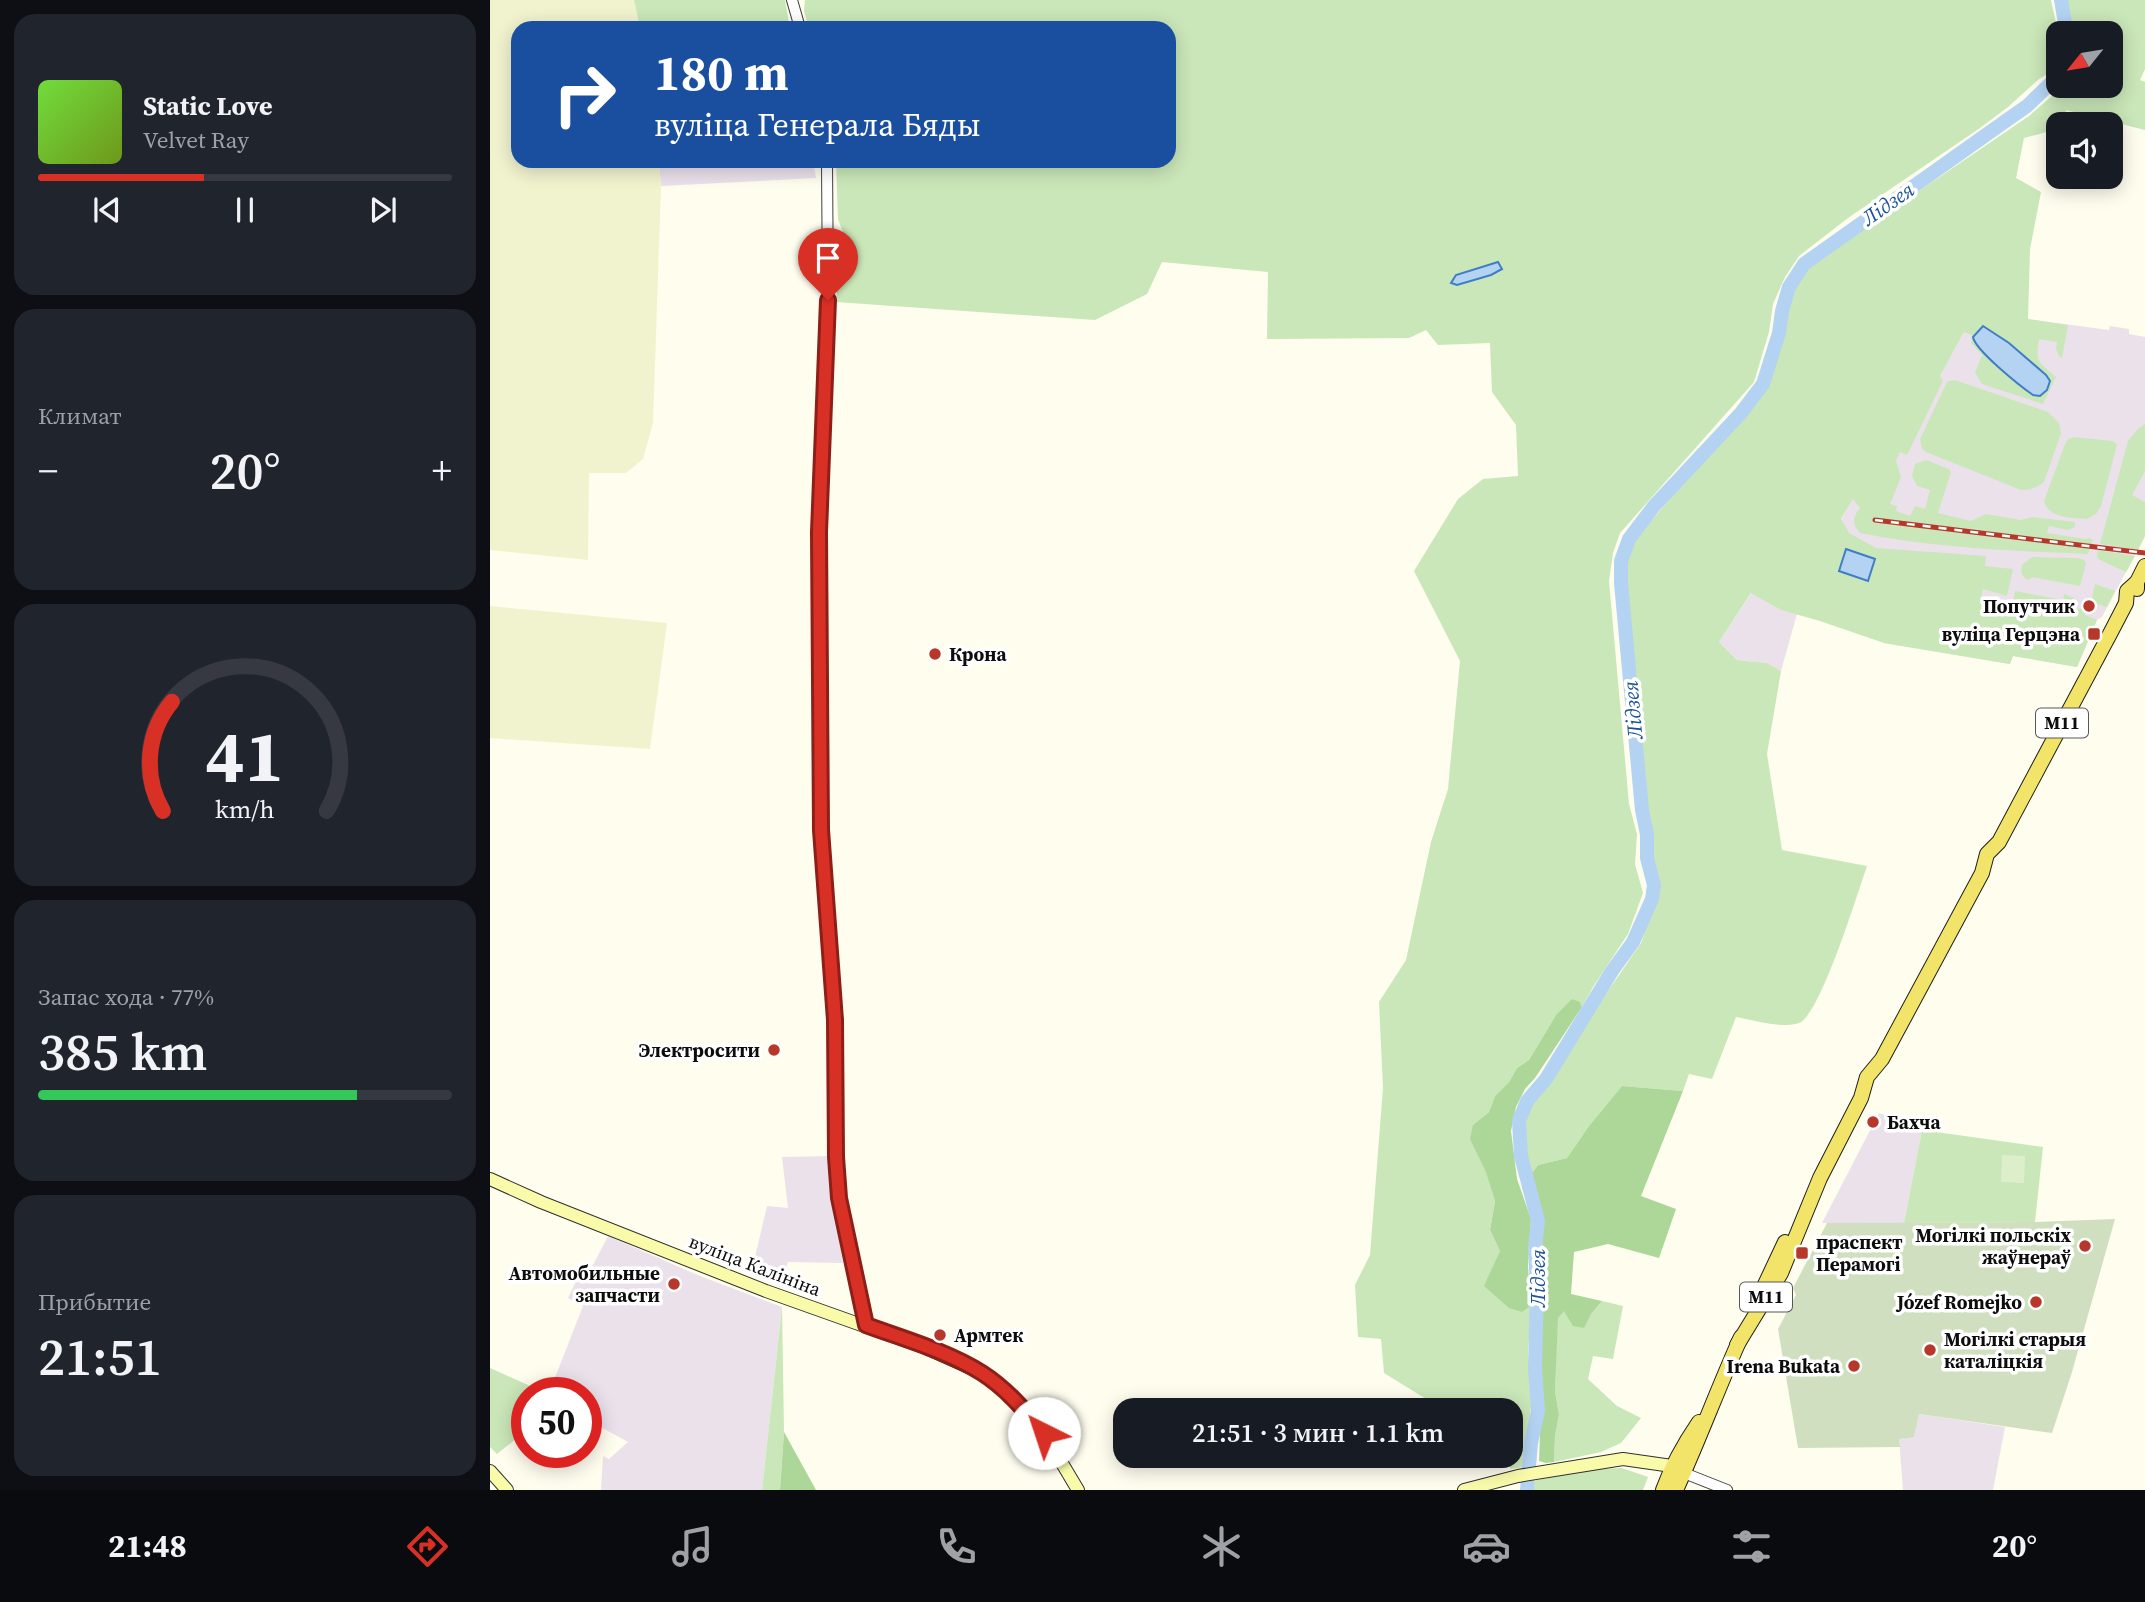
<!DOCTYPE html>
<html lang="ru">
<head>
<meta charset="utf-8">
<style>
  body { margin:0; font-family:"Source Serif 4",serif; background:#20242c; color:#f1f3f6; height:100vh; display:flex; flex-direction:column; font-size:26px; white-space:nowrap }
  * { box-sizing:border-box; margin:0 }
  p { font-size:23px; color:#9ea1a6 }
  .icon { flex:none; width:38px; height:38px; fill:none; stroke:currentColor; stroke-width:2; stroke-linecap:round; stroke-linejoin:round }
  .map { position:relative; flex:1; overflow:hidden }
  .panel { display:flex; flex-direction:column; gap:14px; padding:14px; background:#0d0f14; width:490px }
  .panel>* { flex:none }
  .top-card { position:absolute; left:21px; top:21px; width:665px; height:147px; border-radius:21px; box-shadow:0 4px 18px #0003; background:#1a4fa0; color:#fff; overflow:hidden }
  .needle { width:46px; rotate:240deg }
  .controls { position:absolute; left:1556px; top:21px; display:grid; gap:14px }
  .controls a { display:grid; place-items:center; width:77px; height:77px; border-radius:14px; background:#171b24; box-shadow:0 4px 18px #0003; font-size:35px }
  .speed { position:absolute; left:21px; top:1377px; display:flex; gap:14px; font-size:35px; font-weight:700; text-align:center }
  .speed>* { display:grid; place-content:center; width:91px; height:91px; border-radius:50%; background:#171b24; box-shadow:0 4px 18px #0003; line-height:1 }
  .speed .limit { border:10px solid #d22; background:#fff; color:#111 }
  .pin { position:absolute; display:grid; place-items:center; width:60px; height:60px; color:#fff; margin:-72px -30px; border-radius:50% 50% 50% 0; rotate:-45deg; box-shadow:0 0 7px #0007 }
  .pin .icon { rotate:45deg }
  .me { position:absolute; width:77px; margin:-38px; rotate:319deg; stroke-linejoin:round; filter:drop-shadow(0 0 5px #0008) }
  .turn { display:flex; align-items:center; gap:24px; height:147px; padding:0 28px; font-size:32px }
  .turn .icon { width:91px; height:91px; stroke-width:2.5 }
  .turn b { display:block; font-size:49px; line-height:60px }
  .big { font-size:52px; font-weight:600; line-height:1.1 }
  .panel .tile { flex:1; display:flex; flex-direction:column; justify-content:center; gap:10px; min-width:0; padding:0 24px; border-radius:21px; background:#20242c }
  .panel .dial { align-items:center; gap:0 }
  .dial svg { height:182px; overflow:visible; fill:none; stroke:#363941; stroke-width:7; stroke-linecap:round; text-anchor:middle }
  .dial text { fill:#f1f3f6; stroke:none }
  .song { display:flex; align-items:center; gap:21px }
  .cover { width:84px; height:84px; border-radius:10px; background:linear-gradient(135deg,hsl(100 70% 55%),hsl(80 70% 35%)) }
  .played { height:7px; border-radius:4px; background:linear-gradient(90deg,#d93025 40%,#363941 40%) }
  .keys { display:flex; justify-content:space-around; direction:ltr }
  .heat { display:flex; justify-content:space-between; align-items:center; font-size:38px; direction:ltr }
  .charge { height:10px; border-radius:5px; background:linear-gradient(90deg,#34c759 77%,#363941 0) }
  .trip { position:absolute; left:623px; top:1398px; width:410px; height:70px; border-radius:21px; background:#171b24; box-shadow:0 4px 18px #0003; font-weight:600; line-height:70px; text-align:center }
  .menu { display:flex; height:112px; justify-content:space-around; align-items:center; background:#090b0e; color:#9ea1a6 }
  .menu .icon { width:49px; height:49px }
  .menu .selected { color:#d93025 }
  .menu b { font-size:32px; color:#f1f3f6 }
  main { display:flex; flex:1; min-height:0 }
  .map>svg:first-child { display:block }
</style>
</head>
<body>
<main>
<section class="panel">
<div class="tile">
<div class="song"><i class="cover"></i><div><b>Static Love</b><p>Velvet Ray</p></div></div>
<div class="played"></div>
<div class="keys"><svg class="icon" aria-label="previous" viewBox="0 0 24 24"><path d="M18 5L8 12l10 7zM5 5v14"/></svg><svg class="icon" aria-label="pause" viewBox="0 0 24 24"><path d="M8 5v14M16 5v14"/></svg><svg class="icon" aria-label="next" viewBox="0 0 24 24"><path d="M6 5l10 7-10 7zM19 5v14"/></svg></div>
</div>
<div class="tile"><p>Климат</p>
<div class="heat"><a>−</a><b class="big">20°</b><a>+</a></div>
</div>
<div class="tile dial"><svg viewBox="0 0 100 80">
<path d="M14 69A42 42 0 1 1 86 69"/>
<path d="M14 69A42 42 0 0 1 18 21" stroke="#d93025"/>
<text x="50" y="56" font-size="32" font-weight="700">41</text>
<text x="50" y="72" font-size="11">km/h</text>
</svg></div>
<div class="tile"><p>Запас хода · 77%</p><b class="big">385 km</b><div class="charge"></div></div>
<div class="tile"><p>Прибытие</p><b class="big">21:51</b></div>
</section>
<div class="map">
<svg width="1655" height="1490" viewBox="0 0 1655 1490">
  <rect width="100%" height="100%" fill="#fefdee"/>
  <g fill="#ebe1eb">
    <polygon points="169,161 323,161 326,178 171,186"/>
    <polygon points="1485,312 1619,330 1620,326 1639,329 1639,334 1655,337 1655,536 1612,617 1607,620 1587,667 1523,656 1520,664 1394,643 1325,566 1405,424 1431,410"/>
    <polygon points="1262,592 1291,610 1307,614 1291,671 1277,663 1247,660 1229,642"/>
    <polygon points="1389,1113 1432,1130 1414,1223 1332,1223"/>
    <polygon points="342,1156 345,1212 353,1263 298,1262 290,1285 261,1274 277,1206 298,1208 292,1157"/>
    <polygon points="118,1236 210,1276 292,1307 272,1490 111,1490 113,1456 119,1459 138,1442 96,1419 96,1393 59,1393 93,1306 78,1298 91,1271 99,1273"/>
    <polygon points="1429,1414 1515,1427 1503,1490 1413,1490 1409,1439 1424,1436"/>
  </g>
  <g fill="#f1f3cf">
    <polygon points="0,0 144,0 150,28 28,28 28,161 169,161 171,186 163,423 153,459 136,473 99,473 98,560 0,550"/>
    <polygon points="0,606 177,623 160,749 0,738"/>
  </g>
  <g fill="#cae7b9">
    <polygon points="144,0 295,0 300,28 150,28"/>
    <polygon points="315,0 1561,0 1566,23 1563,71 1549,79 1518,107 1490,128 1358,218 1309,256 1295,277 1283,304 1279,332 1264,382 1130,533 1123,553 1119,581 1139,804 1147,834 1145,864 1153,893 1138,934 1103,987 1092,1007 1090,1002 1066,1015 1039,1060 1027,1068 1019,1082 1005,1096 999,1112 983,1125 1005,1201 1000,1230 1010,1251 995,1286 1032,1312 1041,1306 1038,1353 1041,1406 1035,1467 1020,1469 1023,1425 1020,1424 1020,1410 954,1410 894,1373 891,1339 868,1337 865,1285 880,1255 893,1088 889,1002 916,960 941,842 958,789 970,661 924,571 968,499 993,479 1028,476 1026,425 1002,392 1000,343 948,345 936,330 919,338 777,339 778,272 672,262 657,294 605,320 346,302 350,261 357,243 348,219 346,161 679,161 679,28 319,28 314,11"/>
    <path d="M1573,0h82v69l-5,11 5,2v48l-79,-20 -1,14h-7v5l-34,9 -8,40 25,14 -11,57 -2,70 40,6 -6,33 -3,-2 -3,-7 1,-7 -18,-3c-4,24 0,23 17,38l-13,27 -61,-20 -7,-11 7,-18 -11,-12 1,-8 -8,-3 -24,44 3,5 -36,74 -7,-3 -4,9 5,16 -11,27 7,2 -1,5 14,5 5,-10 10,3 5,-19 -13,-4 -5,-10 3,-12 11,-4 23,9 2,3 -13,41 33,8 15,-7 35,6 11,-3 43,5v5l-7,3 -19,-4 -2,7 39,6 3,-1 4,2 -5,14c-76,-3 -153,-6 -228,-21 -8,-9 -8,-16 0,-25l-7,-9 -12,20 8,14 27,15 110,8 -1,10 28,3 -6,27 -24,-7 -2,10 31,9 3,-17 48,9 1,-6 10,4 -2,9 12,3 1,5 12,5 -20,47 -64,-11 -3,8 -126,-21 -64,-22 -39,-11 -30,-17 -32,49 18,18 30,3 14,8 -14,83 15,96 85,16c-10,29 -45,143 -66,156 -15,8 -48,-2 -65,-5l-24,62 -23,-5 -6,17 -61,-5 -33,40 -22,32 -29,7 -9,12 -7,-46 3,-19 116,-169 19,-54 -7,-28 -1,-32 -7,-27 -20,-224 1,-20 8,-16 65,-79 43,-45 25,-32 18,-58 3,-21 9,-23 12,-18 220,-150 25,-22 7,-8h49v-53h-42z"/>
    <path d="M1465,380l93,32 11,11 2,10 -17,49c-8,6 -13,8 -23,8l-95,-38 -4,-3 -2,-10 26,-55 2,-3z"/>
    <polygon points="1655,424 1655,471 1642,495 1655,502 1655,536 1648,550 1610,544 1638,441 1648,429"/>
    <path d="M1584,437l39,4 4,4 -16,61 -5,8 -9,5c-15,-1 -39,-1 -43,-18l21,-57 3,-5z"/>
    <polygon points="1608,550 1645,556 1636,572 1610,560 1607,557"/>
    <path d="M1542,557l45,1 7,2 2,3 -6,23 -48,-9 -4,3c-7,-4 -7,-8 -6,-15z"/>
    <polygon points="1605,584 1625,591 1617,607 1601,602"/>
    <polygon points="1432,1130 1553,1147 1545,1222 1414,1223"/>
    <polygon points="1112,1301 1133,1306 1123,1359 1103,1356 1098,1379 1127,1406 1151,1418 1131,1443 1111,1452 1064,1462 1065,1436 1069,1415 1065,1391 1067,1318 1074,1310 1093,1328 1101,1314"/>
    <polygon points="292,1307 294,1432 290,1490 272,1490"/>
    <polygon points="0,1368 56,1393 37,1393 37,1430 7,1454 0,1447"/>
    <polygon points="1132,1468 1158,1477 1153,1490 1039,1490 1041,1484 1047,1480 1106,1469"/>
  </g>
  <g fill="#acd799">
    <polygon points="1082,999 1090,1002 1092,1007 1045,1078 1035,1089 1026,1107 1021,1131 1027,1179 1041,1219 1038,1266 1041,1306 1032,1312 1019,1308 994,1286 1010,1251 1000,1230 1005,1201 996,1172 980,1139 983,1125 999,1112 1005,1096 1019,1082 1027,1068 1039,1060 1066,1015"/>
    <polygon points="1132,1086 1193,1091 1151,1196 1186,1209 1169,1258 1118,1244 1084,1252 1081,1294 1112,1301 1101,1314 1094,1328 1083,1326 1074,1311 1068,1318 1065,1391 1069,1415 1065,1436 1064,1462 1056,1463 1049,1461 1051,1405 1049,1352 1053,1303 1050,1267 1052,1216 1039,1177 1048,1165 1077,1158 1099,1126"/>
    <polygon points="294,1432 326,1490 290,1490"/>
  </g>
  <polygon fill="#d0dfc0" points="1625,1219 1582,1372 1562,1433 1429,1414 1424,1437 1409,1439 1410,1447 1308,1448 1288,1329 1306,1295 1303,1288 1337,1223 1545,1222"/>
  <polygon fill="#ddefca" points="1512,1155 1535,1156 1534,1183 1511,1182"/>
  <g fill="#b4d3f3" stroke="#3f7ec7" stroke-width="2">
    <polygon points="1008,262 1012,269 1001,275 967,285 961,283 966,275"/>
    <path d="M1493,326l26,17 37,32 4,6 -3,9 -7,6 -7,-1c-13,-9 -58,-45 -60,-58z"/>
    <polygon points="1356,549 1385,559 1378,581 1349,571"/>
  </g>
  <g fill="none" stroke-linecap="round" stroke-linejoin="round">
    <g stroke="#b4d3f3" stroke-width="14">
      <polyline points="1571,0 1575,23 1575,33"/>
      <polyline points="1037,1490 1041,1443 1048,1411 1045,1367 1047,1288 1045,1248 1048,1221 1031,1156 1029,1121 1037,1101 1056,1079 1122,971 1143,942 1162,899 1164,885 1157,858 1157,835 1152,810 1131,583 1131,561 1139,539 1164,506 1251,413 1273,384 1289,333 1292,311 1299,287 1314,264 1517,120 1537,106 1568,76"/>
    </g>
    <defs>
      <g id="tertiary">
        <polyline points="302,0 310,28"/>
        <polyline points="337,161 338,300 329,532 330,813 345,1020 347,1157 349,1198 376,1325"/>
        <polyline points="1194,1473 1237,1490"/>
      </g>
      <g id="secondary">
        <polyline points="0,1179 51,1202 276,1291 436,1348 492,1373 525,1399 554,1433 588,1490"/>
        <polyline points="0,1471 17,1490"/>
        <polyline points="974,1490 1028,1476 1133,1459 1182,1466 1191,1471"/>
      </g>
      <g id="primary">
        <polyline points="1647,589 1647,582 1655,566"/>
        <polyline points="1271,1293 1295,1242"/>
        <polyline points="1247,1345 1291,1273 1330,1178 1371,1098 1377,1077 1392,1059 1492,873 1497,854 1509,842 1622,630 1636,603 1637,591 1647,582"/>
        <path d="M1173,1490c9,-25 21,-46 36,-68"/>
        <path d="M1186,1490c23,-50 42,-102 65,-153"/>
      </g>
    </defs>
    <use href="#tertiary" stroke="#404040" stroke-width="12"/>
    <use href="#secondary" stroke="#2f2f2f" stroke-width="14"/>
    <use href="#primary" stroke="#1e1e1e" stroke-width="16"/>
    <use href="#tertiary" stroke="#fff" stroke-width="10"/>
    <use href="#secondary" stroke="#f9fbab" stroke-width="12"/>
    <use href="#primary" stroke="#f2e469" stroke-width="14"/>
    <defs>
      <polyline id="rail" points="1385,520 1655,553"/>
    </defs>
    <use href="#rail" stroke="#b7382b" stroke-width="5"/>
    <use href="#rail" stroke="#fff" stroke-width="2.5" stroke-dasharray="8" stroke-linecap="butt"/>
  </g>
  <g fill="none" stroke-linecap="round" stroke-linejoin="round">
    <defs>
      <path id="route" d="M338,300l-9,232 2,298 14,190 1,137 3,41 27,127c38,14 81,26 116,48 25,16 43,38 62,60"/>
    </defs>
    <use href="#route" stroke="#8d1f18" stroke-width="18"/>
    <use href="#route" stroke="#d93025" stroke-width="12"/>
  </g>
  <g fill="#b7382b" stroke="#fff" stroke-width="2.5">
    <circle cx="1599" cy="606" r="7"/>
    <rect x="1597" y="627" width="14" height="14" rx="3.5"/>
    <circle cx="445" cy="654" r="7"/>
    <circle cx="284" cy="1050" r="7"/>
    <circle cx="1383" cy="1122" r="7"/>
    <circle cx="1595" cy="1246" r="7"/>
    <rect x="1305" y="1246" width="14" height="14" rx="3.5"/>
    <circle cx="184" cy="1284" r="7"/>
    <circle cx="1546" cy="1302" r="7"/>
    <circle cx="450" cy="1335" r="7"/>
    <circle cx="1440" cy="1350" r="7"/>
    <circle cx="1364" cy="1366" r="7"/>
  </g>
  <g text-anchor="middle" stroke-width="7" stroke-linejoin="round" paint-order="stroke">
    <g fill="#fff" stroke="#565656" stroke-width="2">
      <rect x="1546" y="708.5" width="52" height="29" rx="5"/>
      <rect x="1250" y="1282.5" width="52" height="29" rx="5"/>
    </g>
    <g font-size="18" font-weight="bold" fill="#0d0d0d">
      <text x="1572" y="729">М11</text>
      <text x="1276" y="1303">М11</text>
    </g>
    <g font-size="19" font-weight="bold" fill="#0d0d0d" stroke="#fff" text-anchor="end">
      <text x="1585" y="613">Попутчик</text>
      <text x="1590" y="641">вуліца Герцэна</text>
      <text x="459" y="661" text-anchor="start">Крона</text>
      <text x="270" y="1057">Электросити</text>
      <text x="1397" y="1129" text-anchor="start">Бахча</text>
      <text x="1581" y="1242">Могілкі польскіх<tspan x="1581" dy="22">жаўнераў</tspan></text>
      <text x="1326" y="1249" text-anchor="start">праспект<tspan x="1326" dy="22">Перамогі</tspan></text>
      <text x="170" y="1280">Автомобильные<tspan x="170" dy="22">запчасти</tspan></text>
      <text x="1532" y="1309">Józef Romejko</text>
      <text x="464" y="1342" text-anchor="start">Армтек</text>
      <text x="1454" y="1346" text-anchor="start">Могілкі старыя<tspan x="1454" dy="22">каталіцкія</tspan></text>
      <text x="1350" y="1373">Irena Bukata</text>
    </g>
    <g font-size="19" fill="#0d0d0d" stroke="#fff">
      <text transform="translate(265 1265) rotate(21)" y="7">вуліца Калініна</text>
    </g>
    <g font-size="21" font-style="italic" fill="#1c5199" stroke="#fff">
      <text transform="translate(1398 204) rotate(-35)" y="7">Лідзея</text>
      <text transform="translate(1143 710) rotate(-95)" y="7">Лідзея</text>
      <text transform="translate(1048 1278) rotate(-90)" y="7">Лідзея</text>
    </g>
  </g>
</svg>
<div class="controls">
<a><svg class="needle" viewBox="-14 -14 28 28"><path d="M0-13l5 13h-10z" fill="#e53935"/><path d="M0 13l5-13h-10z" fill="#9ea1a6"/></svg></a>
<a><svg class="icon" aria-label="sound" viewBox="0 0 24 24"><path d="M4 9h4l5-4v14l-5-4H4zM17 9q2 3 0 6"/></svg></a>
</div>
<div class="speed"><div class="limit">50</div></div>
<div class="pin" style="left:338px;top:300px;background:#d93025"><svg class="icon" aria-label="arrive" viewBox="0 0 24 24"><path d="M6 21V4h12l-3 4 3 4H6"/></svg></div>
<svg class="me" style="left:554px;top:1433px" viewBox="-20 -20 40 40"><circle r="19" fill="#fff"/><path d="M0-13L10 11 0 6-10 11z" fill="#d93025"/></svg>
<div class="trip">21:51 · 3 мин · 1.1 km</div>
<div class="top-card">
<div class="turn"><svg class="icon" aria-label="right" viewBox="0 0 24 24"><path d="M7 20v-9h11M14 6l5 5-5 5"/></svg><div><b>180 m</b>вуліца Генерала Бяды</div></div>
</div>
</div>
</main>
<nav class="menu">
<b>21:48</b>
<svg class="icon selected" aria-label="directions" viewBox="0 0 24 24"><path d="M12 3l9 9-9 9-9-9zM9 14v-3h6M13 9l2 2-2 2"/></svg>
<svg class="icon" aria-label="music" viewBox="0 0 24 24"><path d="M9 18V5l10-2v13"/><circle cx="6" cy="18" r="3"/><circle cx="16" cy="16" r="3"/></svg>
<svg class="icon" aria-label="phone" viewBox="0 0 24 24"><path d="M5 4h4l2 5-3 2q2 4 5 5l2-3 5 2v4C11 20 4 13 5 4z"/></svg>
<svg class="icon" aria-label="climate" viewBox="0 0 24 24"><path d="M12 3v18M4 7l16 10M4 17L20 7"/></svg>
<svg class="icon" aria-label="car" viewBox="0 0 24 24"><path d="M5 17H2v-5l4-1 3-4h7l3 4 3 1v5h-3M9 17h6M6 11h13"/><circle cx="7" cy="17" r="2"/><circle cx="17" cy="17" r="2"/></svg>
<svg class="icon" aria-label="filters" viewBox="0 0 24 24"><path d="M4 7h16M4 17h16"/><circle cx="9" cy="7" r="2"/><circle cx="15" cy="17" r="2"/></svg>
<b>20°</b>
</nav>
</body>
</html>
